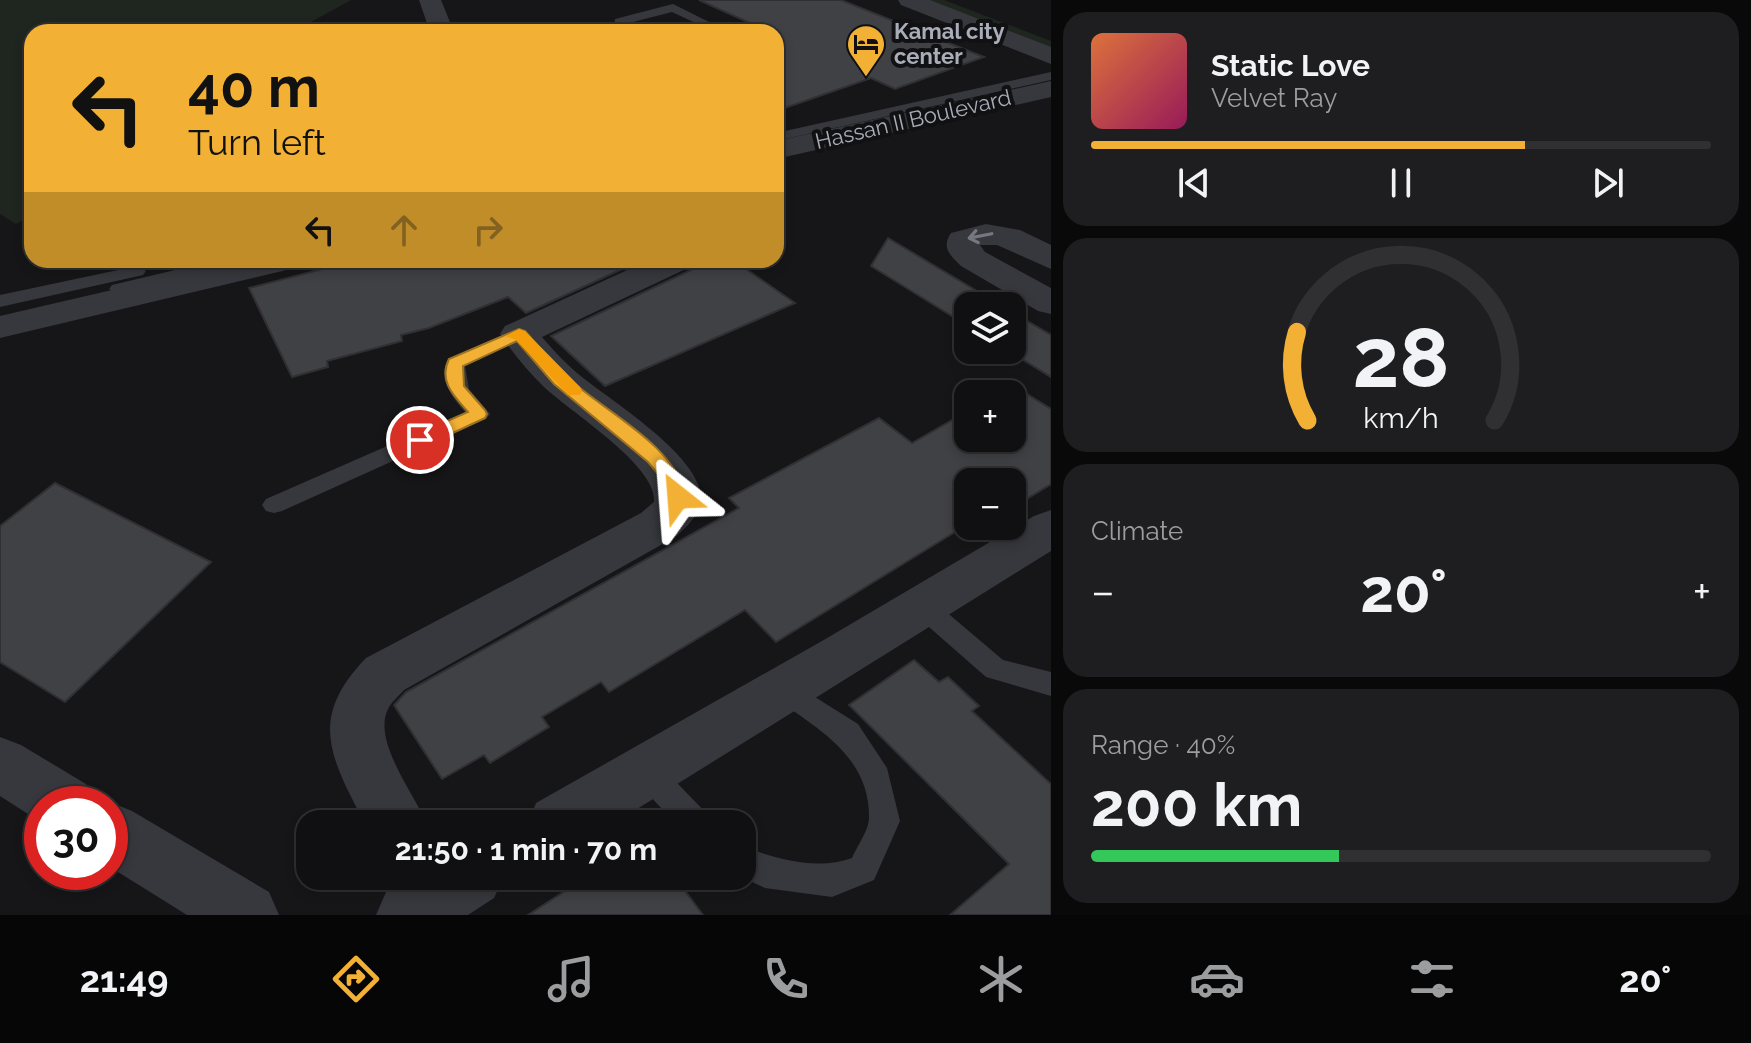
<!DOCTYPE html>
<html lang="en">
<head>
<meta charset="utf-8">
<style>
  body { margin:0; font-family:Raleway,sans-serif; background:#1e1e20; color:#f1f3f6; height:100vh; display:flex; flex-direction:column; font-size:30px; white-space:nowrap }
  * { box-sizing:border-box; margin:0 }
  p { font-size:26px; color:#9c9d9f }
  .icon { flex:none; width:44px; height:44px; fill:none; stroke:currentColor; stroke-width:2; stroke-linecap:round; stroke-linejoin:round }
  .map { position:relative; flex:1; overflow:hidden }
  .panel { display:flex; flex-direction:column; gap:12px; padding:12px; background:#09090a; width:700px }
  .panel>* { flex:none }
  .guide { position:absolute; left:24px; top:24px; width:760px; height:244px; border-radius:24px; box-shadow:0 4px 12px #0003,0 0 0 2px #303032; background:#f2b134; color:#111; overflow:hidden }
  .buttons { position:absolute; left:954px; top:292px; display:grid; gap:16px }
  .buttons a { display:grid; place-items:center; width:72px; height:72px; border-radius:16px; background:#101012; box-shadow:0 4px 12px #0003,0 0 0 2px #303032; font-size:40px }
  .speed { position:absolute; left:24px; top:786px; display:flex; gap:16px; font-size:40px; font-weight:700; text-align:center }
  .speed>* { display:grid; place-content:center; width:104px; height:104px; border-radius:50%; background:#101012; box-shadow:0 4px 12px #0003,0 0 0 2px #303032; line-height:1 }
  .speed .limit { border:12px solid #d22; background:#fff; color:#111 }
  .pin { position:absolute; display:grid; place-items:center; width:68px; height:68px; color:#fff; margin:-34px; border:4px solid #fff; border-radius:50%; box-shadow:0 2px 8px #0007 }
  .me { position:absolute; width:88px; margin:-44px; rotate:332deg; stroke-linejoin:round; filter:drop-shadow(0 0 6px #0008) }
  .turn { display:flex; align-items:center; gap:28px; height:168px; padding:0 32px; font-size:36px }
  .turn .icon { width:104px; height:104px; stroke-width:2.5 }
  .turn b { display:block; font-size:56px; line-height:68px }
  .lanes { display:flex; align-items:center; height:76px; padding:0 32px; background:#0003; justify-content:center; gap:40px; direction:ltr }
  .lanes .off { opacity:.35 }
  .big { font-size:60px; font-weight:700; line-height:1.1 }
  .panel .tile { flex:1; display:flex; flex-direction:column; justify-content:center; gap:12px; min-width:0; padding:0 28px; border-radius:24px; background:#1e1e20 }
  .panel .dial { align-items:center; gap:0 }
  .dial svg { height:208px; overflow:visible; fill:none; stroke:#303032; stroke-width:7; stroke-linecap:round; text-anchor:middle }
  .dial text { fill:#f1f3f6; stroke:none }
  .song { display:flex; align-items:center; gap:24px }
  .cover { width:96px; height:96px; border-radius:12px; background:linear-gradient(135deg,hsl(20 70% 55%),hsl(330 70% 35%)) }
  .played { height:8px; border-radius:4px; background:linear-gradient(90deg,#f2b134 70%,#303032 70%) }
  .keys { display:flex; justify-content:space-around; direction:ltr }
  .heat { display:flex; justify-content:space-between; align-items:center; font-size:44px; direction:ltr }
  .charge { height:12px; border-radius:6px; background:linear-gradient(90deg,#34c759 40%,#303032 0) }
  .trip { position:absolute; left:296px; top:810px; width:460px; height:80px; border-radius:24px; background:#101012; box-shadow:0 4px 12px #0003,0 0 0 2px #303032; font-weight:700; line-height:80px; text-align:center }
  .tabs { display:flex; height:128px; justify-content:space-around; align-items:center; background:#060607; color:#9c9d9f }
  .tabs .icon { width:56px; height:56px }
  .tabs .current { color:#f2b134 }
  .tabs b { font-size:36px; color:#f1f3f6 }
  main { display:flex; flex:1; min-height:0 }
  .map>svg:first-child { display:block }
</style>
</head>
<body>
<main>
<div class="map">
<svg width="1051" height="915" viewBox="0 0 1051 915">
  <rect width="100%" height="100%" fill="#161618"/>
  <g fill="#1e261f">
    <polygon points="0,0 351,0 293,32 32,32 32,215 16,224 0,214"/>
    <polygon points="927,0 944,0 1051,41 1051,48"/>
  </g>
  <g fill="#404145" stroke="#303034" stroke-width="2">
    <polygon points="699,0 841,0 984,57 895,89 871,78 776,111 776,32 770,32"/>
    <polygon points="888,238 1002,306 968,306 968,326 871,266"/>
    <polygon points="357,260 642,260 526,313 508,297 429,328 401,335 402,341 327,361 328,367 292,377 249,288"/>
    <polygon points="698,260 733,260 795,303 605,386 551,336 691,270"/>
    <polygon points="1012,312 1051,335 1051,377 1007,350 1012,350"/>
    <polygon points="1014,386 1051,409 1051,484 1012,508 1012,482 968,482 968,524 776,642 745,610 609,692 601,682 542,717 549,727 490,763 484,755 442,779 394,705 406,692 739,508 729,498 879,418 912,443 968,411 968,438 1012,438 1012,394 999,394"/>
    <polygon points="55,483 211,562 65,702 0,662 0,526"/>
    <polygon points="914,660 939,682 948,677 979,706 972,711 1051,784 1051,915 950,915 1009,864 849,705"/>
    <polygon points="588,876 674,876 703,915 528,915"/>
  </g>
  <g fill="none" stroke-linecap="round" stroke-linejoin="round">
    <g fill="#37383d" fill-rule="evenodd">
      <polygon points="673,4 717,26 713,32 701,32 704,27 672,12 625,24 634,32 620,32 614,27 615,19"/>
      <polygon points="1051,72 1051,80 776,141 776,133"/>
      <polygon points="217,260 248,260 245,264 118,294 109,289 112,285"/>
      <polygon points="137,266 146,271 143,275 0,307 0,295"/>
      <path d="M519,328l7,2 3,4 -3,4 -61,28 4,23 21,25 -4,5 -204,92 -8,2 -8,-2 -4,-6 4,-6 199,-87c-13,-15 -28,-33 -17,-53z"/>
      <polygon points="922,596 931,599 1003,660 1051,672 1051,696 986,677 913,613 909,606 913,599"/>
      <path d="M783,677l75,47 29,44 13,53 -26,59 -42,17 -67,-9 -26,-12h3v-30c34,13 75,25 110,12 5,-12 17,-28 17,-40 1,-62 -52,-90 -96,-121l-4,-8 4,-8z"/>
      <polygon points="646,758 656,761 707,814 711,824 676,824 636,781 631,771 636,761"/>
    </g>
    <g fill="#37383d" fill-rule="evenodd">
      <polygon points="419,0 441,0 454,32 430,32"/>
      <polygon points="898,0 930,0 1051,47 1051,64 901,5"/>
      <path d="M986,224l34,6 31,15v24l-54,-24h-17l5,7 66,36v26l-13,-3 -77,-45c-11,-11 -20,-18 -10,-33z"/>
      <path d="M649,260h46l-5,7 -148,70c11,13 22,25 35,36 31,26 122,81 124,124 1,16 -16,32 -26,40l-271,153c-5,6 -13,12 -16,19 -16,32 27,86 39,115h-62c-34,-66 -58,-105 1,-166l275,-145 13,-11c4,-36 -85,-91 -110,-115 -17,-16 -31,-34 -44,-53l5,-8z"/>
      <polygon points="1051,510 1051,551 613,824 528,824 536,803 822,641 1034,516"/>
      <polygon points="0,737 21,745 86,784 95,804 42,804 42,823 0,796"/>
      <polygon points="110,802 132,811 269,892 279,915 187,915 110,867 110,804 106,804"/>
      <polygon points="413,876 504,876 494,898 468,915 376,915 386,892"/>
    </g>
    <g fill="#37383d" fill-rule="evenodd">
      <polygon points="1051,81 1051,97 776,159 776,141"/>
      <polygon points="241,260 304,260 299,267 0,338 0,316"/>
    </g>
  </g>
  <defs><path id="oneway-shaft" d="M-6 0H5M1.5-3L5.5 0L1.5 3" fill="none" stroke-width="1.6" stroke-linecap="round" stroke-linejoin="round" transform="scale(2)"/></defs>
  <use stroke="#757881" href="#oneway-shaft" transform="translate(980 236) rotate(169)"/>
  <path fill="#f2b134" stroke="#9d7322" stroke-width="2" d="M519,329l6,2c13,15 26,32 42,46 40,37 105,65 120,120l-2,5h-14l-7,-21 -16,-19 -94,-78 -37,-43 -54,25 1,20 21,24 2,4 -2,4 -58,27h-13l-3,-5 3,-4 54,-24c-14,-16 -30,-31 -19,-53z"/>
  <polygon fill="#f59e0b" points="519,329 525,331 580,387 582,391 580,395 568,395 516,340 505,336"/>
  <defs>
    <symbol id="hotel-pin" viewBox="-11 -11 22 30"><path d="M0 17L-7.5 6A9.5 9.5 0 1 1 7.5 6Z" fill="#f2b134" stroke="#111113"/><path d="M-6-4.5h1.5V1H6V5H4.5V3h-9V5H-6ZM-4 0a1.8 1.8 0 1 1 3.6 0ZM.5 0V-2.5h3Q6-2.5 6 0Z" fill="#111"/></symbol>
  </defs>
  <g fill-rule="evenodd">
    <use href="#hotel-pin" x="844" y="22" width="44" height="60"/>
  </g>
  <g text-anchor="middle" stroke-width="8" stroke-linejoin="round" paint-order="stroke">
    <g font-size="22" font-weight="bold" fill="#a8adb8" stroke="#111113" text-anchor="start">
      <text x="894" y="39">Kamal city<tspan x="894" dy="25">center</tspan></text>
    </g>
    <g font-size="22" fill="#a8adb8" stroke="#111113">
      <text transform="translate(913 119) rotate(-13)" y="8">Hassan II Boulevard</text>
    </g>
  </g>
</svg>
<div class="buttons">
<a><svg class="icon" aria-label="layers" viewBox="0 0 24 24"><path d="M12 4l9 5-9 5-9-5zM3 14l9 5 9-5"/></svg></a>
<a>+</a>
<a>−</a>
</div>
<div class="speed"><div class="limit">30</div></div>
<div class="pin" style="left:420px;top:440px;background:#d93025"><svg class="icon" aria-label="arrive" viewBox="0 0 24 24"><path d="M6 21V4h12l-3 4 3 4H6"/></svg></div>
<svg class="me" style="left:678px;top:497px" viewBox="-20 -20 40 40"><path d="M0-17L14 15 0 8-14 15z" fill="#f2b134" stroke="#fff" stroke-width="4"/></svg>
<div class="trip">21:50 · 1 min · 70 m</div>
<div class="guide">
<div class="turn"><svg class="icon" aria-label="left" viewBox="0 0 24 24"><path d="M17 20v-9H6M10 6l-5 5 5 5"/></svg><div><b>40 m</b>Turn left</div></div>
<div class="lanes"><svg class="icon" aria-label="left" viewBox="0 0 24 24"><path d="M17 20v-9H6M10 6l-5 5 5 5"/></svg><svg class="icon off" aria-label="ahead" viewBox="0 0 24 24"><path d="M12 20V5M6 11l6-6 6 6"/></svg><svg class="icon off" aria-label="right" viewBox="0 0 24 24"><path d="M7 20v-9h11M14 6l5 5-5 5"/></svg></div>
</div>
</div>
<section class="panel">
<div class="tile">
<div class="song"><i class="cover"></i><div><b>Static Love</b><p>Velvet Ray</p></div></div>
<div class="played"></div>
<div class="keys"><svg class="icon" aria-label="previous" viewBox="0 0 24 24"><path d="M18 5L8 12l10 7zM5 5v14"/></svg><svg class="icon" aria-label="pause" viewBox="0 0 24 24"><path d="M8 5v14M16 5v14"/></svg><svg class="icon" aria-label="next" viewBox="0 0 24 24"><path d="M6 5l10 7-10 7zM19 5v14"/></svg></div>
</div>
<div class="tile dial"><svg viewBox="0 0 100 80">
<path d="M14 69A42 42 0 1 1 86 69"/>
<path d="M14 69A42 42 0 0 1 10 35" stroke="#f2b134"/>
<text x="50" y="56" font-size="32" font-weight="700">28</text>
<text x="50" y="72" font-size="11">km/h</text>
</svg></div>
<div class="tile"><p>Climate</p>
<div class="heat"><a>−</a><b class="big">20°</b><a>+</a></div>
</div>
<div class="tile"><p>Range · 40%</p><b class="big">200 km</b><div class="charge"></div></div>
</section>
</main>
<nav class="tabs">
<b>21:49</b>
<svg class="icon current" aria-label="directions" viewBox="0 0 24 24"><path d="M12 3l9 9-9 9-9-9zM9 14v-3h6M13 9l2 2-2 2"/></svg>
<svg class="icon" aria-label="music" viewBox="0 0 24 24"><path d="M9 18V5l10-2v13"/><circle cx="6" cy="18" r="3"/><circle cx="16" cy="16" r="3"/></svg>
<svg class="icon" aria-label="phone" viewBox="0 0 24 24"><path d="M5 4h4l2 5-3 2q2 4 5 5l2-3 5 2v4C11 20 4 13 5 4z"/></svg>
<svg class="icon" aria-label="climate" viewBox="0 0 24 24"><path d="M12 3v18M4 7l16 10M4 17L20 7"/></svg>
<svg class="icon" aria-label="car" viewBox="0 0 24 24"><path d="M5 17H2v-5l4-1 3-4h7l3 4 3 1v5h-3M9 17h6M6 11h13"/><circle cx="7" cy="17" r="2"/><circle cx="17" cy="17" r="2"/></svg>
<svg class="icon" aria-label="filters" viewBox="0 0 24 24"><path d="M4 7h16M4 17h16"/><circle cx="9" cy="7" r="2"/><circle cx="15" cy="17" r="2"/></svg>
<b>20°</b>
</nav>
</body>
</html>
